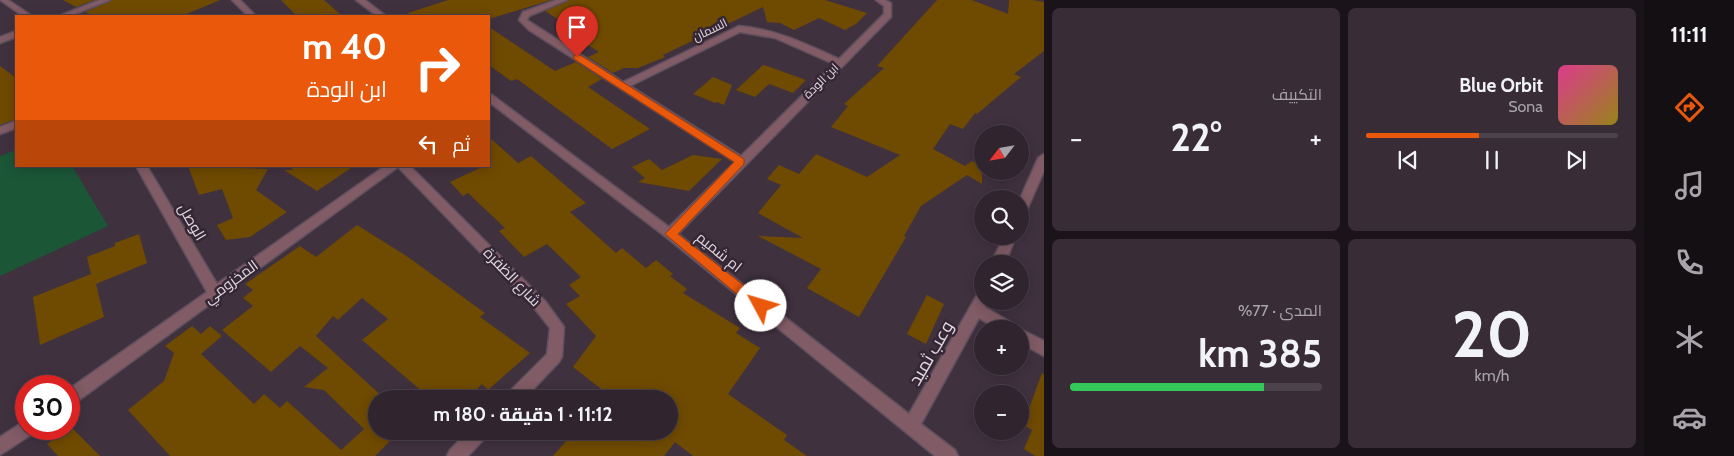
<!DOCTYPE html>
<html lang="ar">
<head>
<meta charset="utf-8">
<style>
  body { margin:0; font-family:Cabin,Cairo,sans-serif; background:#382d37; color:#f1f3f6; direction:rtl; height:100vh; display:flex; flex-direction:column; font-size:19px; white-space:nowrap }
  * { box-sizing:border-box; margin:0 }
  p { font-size:16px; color:#a8a5aa }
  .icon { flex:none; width:28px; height:28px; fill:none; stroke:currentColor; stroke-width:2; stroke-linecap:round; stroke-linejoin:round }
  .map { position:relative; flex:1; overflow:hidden; direction:ltr }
  .side { display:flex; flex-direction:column; gap:8px; padding:8px; background:#1a141a; width:600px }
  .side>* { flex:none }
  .hud { position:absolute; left:15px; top:15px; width:475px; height:152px; border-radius:0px; box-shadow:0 2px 12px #0003,0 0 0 1px #4b424b; direction:rtl; background:#ea580c; color:#fff; overflow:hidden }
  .needle { width:32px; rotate:239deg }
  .tools { position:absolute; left:974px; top:125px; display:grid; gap:10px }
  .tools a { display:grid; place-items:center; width:55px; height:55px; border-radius:50%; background:#30252f; box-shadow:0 2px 12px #0003,0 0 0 1px #4b424b; font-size:25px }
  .speed { position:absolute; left:15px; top:375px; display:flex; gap:10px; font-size:25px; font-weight:700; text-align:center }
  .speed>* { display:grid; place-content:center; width:65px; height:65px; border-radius:50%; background:#30252f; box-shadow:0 2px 12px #0003,0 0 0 1px #4b424b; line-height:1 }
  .speed .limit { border:8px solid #d22; background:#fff; color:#111 }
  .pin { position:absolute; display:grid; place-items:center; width:42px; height:42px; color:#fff; margin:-51px -21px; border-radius:50% 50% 50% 0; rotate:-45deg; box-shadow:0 0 5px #0007 }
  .pin .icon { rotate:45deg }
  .me { position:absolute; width:55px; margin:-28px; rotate:309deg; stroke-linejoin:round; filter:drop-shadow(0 0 4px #0008) }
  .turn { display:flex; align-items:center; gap:18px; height:105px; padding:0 20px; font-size:22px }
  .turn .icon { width:65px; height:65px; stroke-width:2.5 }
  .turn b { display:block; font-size:35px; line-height:42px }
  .then { display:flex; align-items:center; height:48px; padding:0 20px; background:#0003; gap:10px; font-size:19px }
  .big { font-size:38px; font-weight:700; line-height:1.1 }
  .side .card { flex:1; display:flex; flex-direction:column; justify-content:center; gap:8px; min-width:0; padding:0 18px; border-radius:8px; background:#382d37 }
  .side .dial { align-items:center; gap:0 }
  .dial b { font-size:65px; line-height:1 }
  .song { display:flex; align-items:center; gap:15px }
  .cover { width:60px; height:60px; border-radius:8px; background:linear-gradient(135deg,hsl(330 70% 55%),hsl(50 70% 35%)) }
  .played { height:5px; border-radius:2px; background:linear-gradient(90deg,#ea580c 45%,#4b424b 45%) }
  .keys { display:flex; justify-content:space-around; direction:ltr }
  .heat { display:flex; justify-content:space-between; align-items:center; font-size:28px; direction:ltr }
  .charge { height:8px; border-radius:4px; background:linear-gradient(90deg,#34c759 77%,#4b424b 0) }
  .side .tiles { flex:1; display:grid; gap:8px; grid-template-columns:repeat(2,1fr) }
  .trip { position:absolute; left:368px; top:390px; width:310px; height:50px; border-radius:25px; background:#30252f; box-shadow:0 2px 12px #0003,0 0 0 1px #4b424b; font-weight:700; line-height:50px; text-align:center; direction:rtl }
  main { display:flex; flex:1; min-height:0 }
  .dock { display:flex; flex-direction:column; width:90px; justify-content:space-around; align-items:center; background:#130f13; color:#a8a5aa }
  .dock .icon { width:35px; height:35px }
  .dock .selected { color:#ea580c }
  .dock b { font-size:22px; color:#f1f3f6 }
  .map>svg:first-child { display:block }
</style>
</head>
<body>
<main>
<nav class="dock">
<b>11:11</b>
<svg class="icon selected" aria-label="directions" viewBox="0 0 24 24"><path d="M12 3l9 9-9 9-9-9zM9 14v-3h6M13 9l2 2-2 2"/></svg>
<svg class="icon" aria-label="music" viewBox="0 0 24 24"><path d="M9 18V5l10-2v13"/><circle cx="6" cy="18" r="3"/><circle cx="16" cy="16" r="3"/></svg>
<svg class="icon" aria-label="phone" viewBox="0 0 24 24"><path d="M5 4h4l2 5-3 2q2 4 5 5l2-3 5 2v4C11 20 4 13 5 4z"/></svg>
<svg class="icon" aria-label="climate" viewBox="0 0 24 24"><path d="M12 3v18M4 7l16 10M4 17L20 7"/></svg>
<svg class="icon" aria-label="car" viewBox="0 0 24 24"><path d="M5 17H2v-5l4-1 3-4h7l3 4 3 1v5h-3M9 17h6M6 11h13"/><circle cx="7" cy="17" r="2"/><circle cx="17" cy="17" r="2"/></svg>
</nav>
<section class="side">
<div class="tiles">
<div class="card">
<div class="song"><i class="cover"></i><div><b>Blue Orbit</b><p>Sona</p></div></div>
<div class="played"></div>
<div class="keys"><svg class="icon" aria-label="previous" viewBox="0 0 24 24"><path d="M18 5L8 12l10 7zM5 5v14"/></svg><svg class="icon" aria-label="pause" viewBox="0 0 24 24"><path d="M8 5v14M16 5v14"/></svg><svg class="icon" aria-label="next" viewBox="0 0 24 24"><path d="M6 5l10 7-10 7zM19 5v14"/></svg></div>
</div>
<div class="card"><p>التكييف</p>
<div class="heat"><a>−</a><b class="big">22°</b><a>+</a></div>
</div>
<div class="card dial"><b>20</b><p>km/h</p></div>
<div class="card"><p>المدى · 77%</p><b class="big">385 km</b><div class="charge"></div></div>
</div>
</section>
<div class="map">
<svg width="1044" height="456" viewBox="0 0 1044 456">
  <rect width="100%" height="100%" fill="#40313f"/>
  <polygon fill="#1b5637" points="16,150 16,166 72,166 108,226 0,276 0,156"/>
  <g fill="#6f4a01">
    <polygon points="63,0 94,0 76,7"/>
    <polygon points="112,0 220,0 182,16 92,16 85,12"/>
    <polygon points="281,0 324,0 342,16 297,16"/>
    <polygon points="448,0 551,0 489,19 489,16 409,16 408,13"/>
    <polygon points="569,0 825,0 867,13 856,24 845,30 819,18 794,30 780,23 767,22 763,7 663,55 665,57 638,68 624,68 613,73 588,57 599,52 585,43 592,41 545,11"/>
    <polygon points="937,0 972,0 1008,14 1009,0 1033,0 1044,2 1044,51 1014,74 1021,77 977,114 975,113 963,129 950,124 933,149 965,166 972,161 982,166 982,184 967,175 921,206 904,236 906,237 859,317 807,288 821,269 758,236 803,238 758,213 781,185 767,179 779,165 799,174 816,154 867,177 900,155 831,127 848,106 844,104 884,68 877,66"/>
    <polygon points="489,27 555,71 576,62 602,79 588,87 650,129 612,149 517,79 511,81 489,65"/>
    <polygon points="763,65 767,66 806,80 793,93 769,84 755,97 736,90"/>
    <polygon points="0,66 16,78 16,119 0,125"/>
    <polygon points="713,77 732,85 724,105 717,102 715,103 693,94"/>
    <polygon points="489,137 518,163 531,156 586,203 570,212 616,253 622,248 646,268 656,260 673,274 670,276 687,289 683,293 740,328 736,333 760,348 728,394 787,435 784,440 807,456 693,456 675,442 664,456 553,456 575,431 669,431 669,399 614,399 573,367 596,336 566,304 580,296 569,285 581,277 547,244 524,257 499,231 505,228 468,193 463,196 450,182 484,166 489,166"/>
    <polygon points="693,155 722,159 689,191 638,182 645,178 632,167 649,159 662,170"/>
    <polygon points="188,166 268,169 256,190 287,212 250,237 226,240 217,225 233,218 222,189 199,195"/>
    <polygon points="287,166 354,166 317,191 284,170 294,170"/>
    <polygon points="357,225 408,257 485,313 480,317 530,353 488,390 482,384 468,399 431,399 362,340 388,319 362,298 338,320 333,316 316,336 384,398 376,399 376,431 400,431 375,456 170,456 128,410 164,381 174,353 165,346 192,326 201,334 210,326 222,336 201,354 254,404 264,394 280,408 287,401 341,450 364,429 324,390 304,387 328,368 300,346 271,372 222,330 253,306 243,298 253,290 245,284 300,246 316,257"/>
    <polygon points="139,234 147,263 96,284 104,317 40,345 33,297 91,274 87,257 115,246 115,243"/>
    <polygon points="927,295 944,304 926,344 907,334"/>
    <polygon points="1042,373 1044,374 1044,456 1035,456 1024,449 1032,430 1023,425"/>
    <polygon points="72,428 100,456 58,456 47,444 66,429"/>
  </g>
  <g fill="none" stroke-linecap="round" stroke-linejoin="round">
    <defs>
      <g id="street">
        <polygon points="0,0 8,0 32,16 23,16"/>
        <polygon points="99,0 110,0 70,16 59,16"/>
        <polygon points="232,0 240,0 256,16 248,16"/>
        <polygon points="356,0 365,0 386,16 377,16"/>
        <path d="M556,0h11l-38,16 -2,4 96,62 116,-56c36,3 67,18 100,33l45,-45v-8l-8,-6h9l6,3v14l-213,217 231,180 68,-119 5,-2v8h6l-3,6 30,18 2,4h-20l-18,-11 -58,106 34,26 3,6h-23l-269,-219 -177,-135v-8l3,1 177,132 66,-65 -206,-132 -10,-10 4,-8zM740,32l35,6 59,26 -93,92 -111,-70z"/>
        <polygon points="16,31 16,37 0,43 0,37"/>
        <polygon points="16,121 16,128 0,134 0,127"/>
        <polygon points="1044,154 1044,171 1026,212 1020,216 1020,199 1038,158"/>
        <polygon points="136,166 147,166 217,284 385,166 410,166 545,301 564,327 562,357 559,362 524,399 505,399 507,394 547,354 550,328 535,309 398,167 75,403 69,405 69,389 207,292"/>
        <polygon points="1004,236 1016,236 1005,264 991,264"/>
        <polygon points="1020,329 1044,341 1044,356 1020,343"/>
        <polygon points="26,420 26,429 34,429 32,434 0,455 0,437"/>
        <polygon points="468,431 488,431 486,437 468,456 447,456 450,450"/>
      </g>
    </defs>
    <use href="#street" stroke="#5d4f5c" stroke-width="3"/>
    <use href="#street" fill="#815b66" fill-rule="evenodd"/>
  </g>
  <polygon fill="#ea580c" stroke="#983908" points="574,55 580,55 744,159 744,164 678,234 765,302 767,306 765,310 761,311 756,310 665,234 734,162 574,59"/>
  <g text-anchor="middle" stroke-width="5" stroke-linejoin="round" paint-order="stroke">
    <g font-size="12" fill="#e3d9e2" stroke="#352735">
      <text transform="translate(710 30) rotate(-26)" y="4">السمان</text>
      <text transform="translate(821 81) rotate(-45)" y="4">ابن الودة</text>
    </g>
    <g font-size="15" fill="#e3d9e2" stroke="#352735">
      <text transform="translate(192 222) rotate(60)" y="5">الوصل</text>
      <text transform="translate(719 252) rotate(39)" y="5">ام شميم</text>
      <text transform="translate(512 277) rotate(46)" y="5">شارع الظفرة</text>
      <text transform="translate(231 282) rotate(-36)" y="5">المخزومي</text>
    </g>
    <g font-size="18" fill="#e3d9e2" stroke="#352735">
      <text transform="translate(931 353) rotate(-60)" y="6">وعب ثميد</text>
    </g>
  </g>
</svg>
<div class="tools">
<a><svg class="needle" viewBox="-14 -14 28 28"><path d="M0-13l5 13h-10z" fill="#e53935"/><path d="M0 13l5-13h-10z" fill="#a8a5aa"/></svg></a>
<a><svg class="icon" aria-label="search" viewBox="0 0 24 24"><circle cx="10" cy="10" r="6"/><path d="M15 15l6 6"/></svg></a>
<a><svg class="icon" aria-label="layers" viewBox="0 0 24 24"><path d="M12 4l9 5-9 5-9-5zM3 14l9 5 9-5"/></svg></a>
<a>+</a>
<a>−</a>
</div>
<div class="speed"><div class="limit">30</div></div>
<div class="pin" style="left:577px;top:57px;background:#d93025"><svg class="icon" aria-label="arrive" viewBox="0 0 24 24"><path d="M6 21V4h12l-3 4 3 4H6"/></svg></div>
<svg class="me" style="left:761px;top:306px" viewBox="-20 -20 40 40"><circle r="19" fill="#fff"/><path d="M0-13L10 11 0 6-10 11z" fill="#ea580c"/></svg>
<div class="trip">11:12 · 1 دقيقة · 180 m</div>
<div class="hud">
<div class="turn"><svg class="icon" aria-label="right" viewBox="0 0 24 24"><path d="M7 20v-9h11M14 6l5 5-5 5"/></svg><div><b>40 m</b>ابن الودة</div></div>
<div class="then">ثم<svg class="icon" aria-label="left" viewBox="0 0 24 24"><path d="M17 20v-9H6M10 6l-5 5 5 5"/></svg></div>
</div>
</div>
</main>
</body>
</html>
